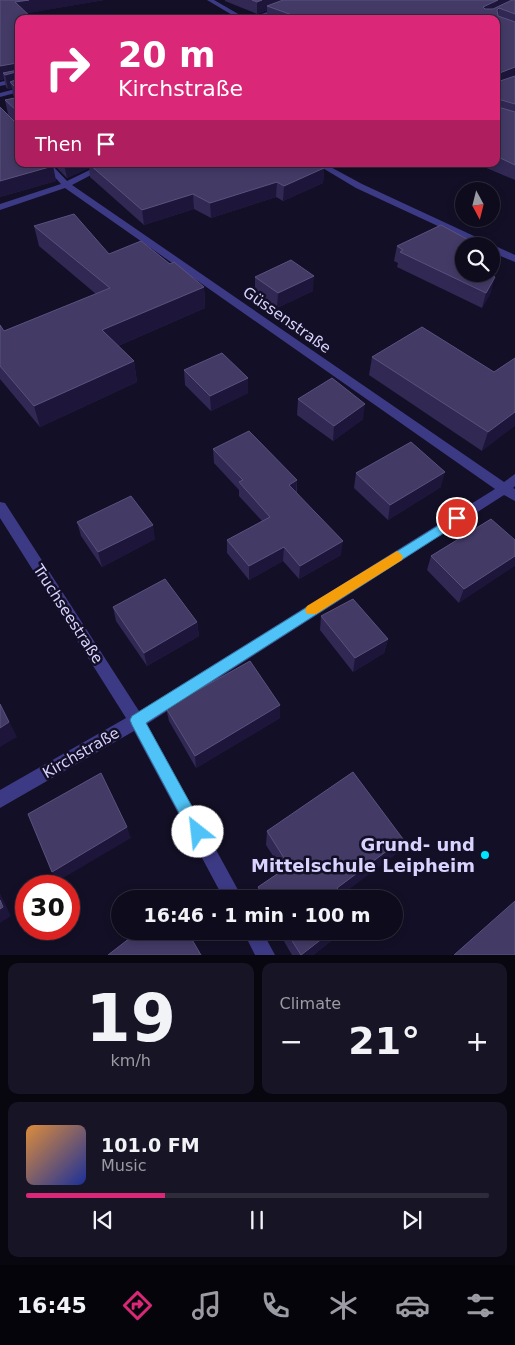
<!DOCTYPE html>
<html lang="en">
<head>
<meta charset="utf-8">
<style>
  body { margin:0; font-family:"DejaVu Sans",sans-serif; background:#171425; color:#f1f3f6; height:100vh; display:flex; flex-direction:column; font-size:19px; white-space:nowrap }
  * { box-sizing:border-box; margin:0 }
  p { font-size:16px; color:#9b9ba3 }
  .icon { flex:none; width:28px; height:28px; fill:none; stroke:currentColor; stroke-width:2; stroke-linecap:round; stroke-linejoin:round }
  .map { position:relative; height:955px; overflow:hidden }
  .drawer { display:flex; flex-direction:column; gap:8px; padding:8px; background:#08060f; flex:1 }
  .drawer>* { flex:none }
  .banner { position:absolute; left:15px; top:15px; width:485px; height:152px; border-radius:10px; box-shadow:0 2px 8px #0003,0 0 0 1px #2e2b3b; background:#db2777; color:#fff; overflow:hidden }
  .needle { width:32px; rotate:173deg }
  .tools { position:absolute; left:455px; top:182px; display:grid; gap:10px }
  .tools a { display:grid; place-items:center; width:45px; height:45px; border-radius:50%; background:#0e0b1c; box-shadow:0 2px 8px #0003,0 0 0 1px #2e2b3b; font-size:25px }
  .speed { position:absolute; left:15px; top:875px; display:flex; gap:10px; font-size:25px; font-weight:700; text-align:center }
  .speed>* { display:grid; place-content:center; width:65px; height:65px; border-radius:50%; background:#0e0b1c; box-shadow:0 2px 8px #0003,0 0 0 1px #2e2b3b; line-height:1 }
  .speed .limit { border:8px solid #d22; background:#fff; color:#111 }
  .pin { position:absolute; display:grid; place-items:center; width:42px; height:42px; color:#fff; margin:-21px; border:2px solid #fff; border-radius:50%; box-shadow:0 1px 5px #0007 }
  .me { position:absolute; width:55px; margin:-28px; rotate:331deg; stroke-linejoin:round; filter:drop-shadow(0 0 4px #0008) }
  .turn { display:flex; align-items:center; gap:18px; height:105px; padding:0 20px; font-size:22px }
  .turn .icon { width:65px; height:65px; stroke-width:2.5 }
  .turn b { display:block; font-size:35px; line-height:42px }
  .then { display:flex; align-items:center; height:48px; padding:0 20px; background:#0003; gap:10px; font-size:19px }
  .big { font-size:38px; font-weight:800; line-height:1.1 }
  .drawer .card { flex:1; display:flex; flex-direction:column; justify-content:center; gap:8px; min-width:0; padding:0 18px; border-radius:10px; background:#171425 }
  .drawer .dial { align-items:center; gap:0 }
  .dial b { font-size:65px; line-height:1 }
  .song { display:flex; align-items:center; gap:15px }
  .cover { width:60px; height:60px; border-radius:8px; background:linear-gradient(135deg,hsl(30 70% 55%),hsl(230 70% 35%)) }
  .played { height:5px; border-radius:2px; background:linear-gradient(90deg,#db2777 30%,#2e2b3b 30%) }
  .keys { display:flex; justify-content:space-around; direction:ltr }
  .heat { display:flex; justify-content:space-between; align-items:center; font-size:28px; direction:ltr }
  .drawer .tiles { flex:1; display:grid; gap:8px; grid-template-columns:1fr 1fr }
  .card:last-child { grid-column:span 2 }
  .trip { position:absolute; left:111px; top:890px; width:292px; height:50px; border-radius:25px; background:#0e0b1c; box-shadow:0 2px 8px #0003,0 0 0 1px #2e2b3b; font-weight:800; line-height:50px; text-align:center }
  .menu { display:flex; height:80px; justify-content:space-around; align-items:center; background:#06040b; color:#9b9ba3 }
  .menu .icon { width:35px; height:35px }
  .menu .current { color:#db2777 }
  .menu b { font-size:22px; color:#f1f3f6 }
  .map>svg:first-child { display:block }
</style>
</head>
<body>
<div class="map">
<svg width="515" height="955" viewBox="0 0 515 955">
  <rect width="100%" height="100%" fill="#130f26"/>
  <g fill="none" stroke-linecap="round" stroke-linejoin="round">
    <polygon fill="#3d3a85" fill-rule="evenodd" points="19,88 19,92 0,97 0,93"/>
    <g fill="#3d3a85" fill-rule="evenodd">
      <polygon points="207,0 214,0 247,19 239,19"/>
      <polygon points="301,0 310,0 258,19 248,19"/>
      <polygon points="19,78 19,82 0,86 0,82"/>
      <polygon points="43,164 51,164 67,181 102,164 112,164 72,185 504,482 515,474 515,486 513,488 515,489 515,501 504,495 147,724 243,899 224,899 134,731 0,808 0,790 126,718 0,518 0,502 5,503 139,711 495,489 65,188 0,210 0,204 61,184"/>
      <polygon points="316,164 325,164 362,184 515,255 515,262 491,252 491,246 481,246 356,188"/>
      <polygon points="243,931 262,931 275,955 255,955"/>
    </g>
  </g>
  <g fill="#312854">
    <polygon points="0,0 104,0 27,13 19,19 19,164 53,166 56,181 0,197 0,107 15,121 8,114 5,100 15,98 13,95 12,88 8,89 6,87 4,79 0,80"/>
    <polygon points="225,0 515,0 515,180 477,164 496,164 496,19 269,19 267,18 267,10 257,14 225,1"/>
    <polygon points="53,164 315,164 324,168 323,183 283,201 276,197 211,218 194,209 144,225 90,177 89,168 67,178"/>
    <polygon points="34,226 109,254 170,264 204,287 205,308 118,346 134,361 137,382 40,427 0,379 0,325 4,331 96,294 39,246"/>
    <polygon points="397,246 464,246 464,274 491,292 482,308 397,267 398,263 394,261"/>
    <polygon points="255,277 313,291 277,308 255,292"/>
    <polygon points="372,357 494,372 515,358 482,451 369,375"/>
    <polygon points="184,370 248,378 248,393 211,411 185,385"/>
    <polygon points="298,399 363,419 333,441 297,415"/>
    <polygon points="213,449 297,480 297,493 341,555 299,579 283,561 249,580 227,553 227,540 262,521 239,496 239,490 214,463"/>
    <polygon points="356,473 441,487 388,520 354,488"/>
    <polygon points="491,519 459,603 427,570 431,556"/>
    <polygon points="77,522 155,539 102,567 81,536"/>
    <polygon points="113,607 197,622 199,636 147,666 116,621"/>
    <polygon points="321,616 388,639 384,653 353,672 320,630"/>
    <polygon points="280,705 280,718 196,768 169,721 166,708"/>
    <polygon points="267,831 397,853 342,894 345,899 258,899 258,887 282,870 266,845"/>
    <polygon points="278,931 344,931 313,955 292,955"/>
  </g>
  <g fill="#1d163a">
    <polygon points="29,0 104,0 18,15 15,2"/>
    <polygon points="262,0 295,0 267,6 267,10 257,14 257,2"/>
    <polygon points="498,0 515,0 499,8 497,20 481,19 483,7"/>
    <polygon points="17,63 18,74 16,72 19,86 10,82 12,88 8,89 5,75 3,73 4,79 0,80 0,66"/>
    <polygon points="515,67 515,76 496,86 497,74"/>
    <polygon points="64,164 88,164 89,168 67,178"/>
    <polygon points="53,166 56,181 0,197 0,181"/>
    <polygon points="324,168 323,183 283,201 284,186"/>
    <polygon points="277,182 276,197 211,218 210,203"/>
    <polygon points="193,194 194,209 144,225 142,210"/>
    <polygon points="464,251 464,264 456,254"/>
    <polygon points="314,276 313,291 277,308 278,293"/>
    <polygon points="495,277 491,292 482,308 486,293"/>
    <polygon points="204,287 205,308 106,351 102,330"/>
    <polygon points="134,361 137,382 40,427 34,406"/>
    <polygon points="248,378 248,393 211,411 210,396"/>
    <polygon points="365,404 363,419 333,441 334,426"/>
    <polygon points="515,412 515,426 482,451 488,432"/>
    <polygon points="445,472 441,487 388,520 390,505"/>
    <polygon points="297,480 296,494 289,485"/>
    <polygon points="153,525 155,539 102,567 98,552"/>
    <polygon points="343,541 341,555 299,579 300,566"/>
    <polygon points="284,547 283,561 249,580 249,566"/>
    <polygon points="515,556 515,566 459,603 464,589"/>
    <polygon points="197,622 199,636 147,666 144,653"/>
    <polygon points="388,639 384,653 353,672 355,658"/>
    <polygon points="0,703 17,737 0,747"/>
    <polygon points="280,705 280,718 196,768 195,756"/>
    <polygon points="127,827 131,838 58,881 52,872"/>
    <polygon points="403,839 397,853 336,899 337,888"/>
    <polygon points="0,893 11,916 0,923"/>
    <polygon points="332,931 344,931 313,955 301,955"/>
  </g>
  <g fill="#433a66" stroke="#5a527e">
    <polygon points="0,0 29,0 15,2 33,19 19,19 19,91 10,82 18,79 18,74 16,72 5,75 3,73 18,70 17,63 0,66"/>
    <polygon points="252,0 262,0 257,2"/>
    <polygon points="283,0 498,0 483,7 485,9 493,9 512,0 515,0 515,14 499,8 497,10 498,16 515,22 515,67 497,74 497,80 500,81 515,76 515,104 498,99 498,107 515,112 515,165 496,156 496,19 288,19 295,16 267,6"/>
    <polygon points="19,97 19,164 51,164 53,166 0,181 0,107 14,121 18,120 17,111 5,100"/>
    <polygon points="89,164 315,164 324,168 284,186 277,182 210,203 193,194 142,210"/>
    <polygon points="74,214 109,254 141,241 170,264 174,262 204,287 102,330 134,361 34,406 0,366 0,325 4,331 110,288 34,226"/>
    <polygon points="441,225 476,244 472,246 464,246 464,251 456,254 464,259 464,274 488,274 495,277 486,293 400,252 403,250 397,246"/>
    <polygon points="291,260 314,276 278,293 255,277"/>
    <polygon points="422,327 494,372 515,358 515,412 488,432 372,357"/>
    <polygon points="222,353 248,378 210,396 184,370"/>
    <polygon points="332,378 365,404 334,426 298,399"/>
    <polygon points="249,431 297,480 289,485 343,541 300,566 284,547 249,566 227,540 270,517 239,482 243,480 213,449"/>
    <polygon points="411,442 445,472 390,505 356,473"/>
    <polygon points="131,496 153,525 98,552 77,522"/>
    <polygon points="491,519 515,540 515,556 464,589 431,556"/>
    <polygon points="165,579 197,622 144,653 113,607"/>
    <polygon points="353,599 388,639 355,658 321,616"/>
    <polygon points="250,661 280,705 195,756 166,708"/>
    <polygon points="0,704 9,722 0,728"/>
    <polygon points="353,772 403,839 337,888 345,899 266,899 258,887 289,866 267,831"/>
    <polygon points="101,773 127,827 52,872 28,814"/>
    <polygon points="0,900 3,907 0,909"/>
    <polygon points="515,901 515,955 454,955"/>
    <polygon points="139,931 187,931 201,955 108,955"/>
    <polygon points="286,931 332,931 301,955"/>
  </g>
  <polygon fill="#4fc3f7" stroke="#337fa1" points="457,514 463,518 461,522 146,723 206,832 203,837 198,840 192,837 132,725 130,720 132,716"/>
  <polygon fill="#f59e0b" points="397,551 403,556 402,560 316,614 307,614 305,610 307,606"/>
  <circle fill="#00e5ff" stroke="#130f26" stroke-width="2" cx="485" cy="855" r="5"/>
  <g text-anchor="middle" stroke-width="5" stroke-linejoin="round" paint-order="stroke">
    <g font-size="15" fill="#d9d4ff" stroke="#130f26">
      <text transform="translate(287 320) rotate(35)" y="5">Güssenstraße</text>
      <text transform="translate(68 614) rotate(57)" y="5">Truchseestraße</text>
      <text transform="translate(81 753) rotate(-30)" y="5">Kirchstraße</text>
    </g>
    <g font-size="18" font-weight="bold" fill="#d9d4ff" stroke="#130f26" text-anchor="end">
      <text x="475" y="851">Grund- und<tspan x="475" dy="21">Mittelschule Leipheim</tspan></text>
    </g>
  </g>
</svg>
<div class="tools">
<a><svg class="needle" viewBox="-14 -14 28 28"><path d="M0-13l5 13h-10z" fill="#e53935"/><path d="M0 13l5-13h-10z" fill="#9b9ba3"/></svg></a>
<a><svg class="icon" aria-label="search" viewBox="0 0 24 24"><circle cx="10" cy="10" r="6"/><path d="M15 15l6 6"/></svg></a>
</div>
<div class="speed"><div class="limit">30</div></div>
<div class="pin" style="left:457px;top:518px;background:#d93025"><svg class="icon" aria-label="arrive" viewBox="0 0 24 24"><path d="M6 21V4h12l-3 4 3 4H6"/></svg></div>
<svg class="me" style="left:198px;top:832px" viewBox="-20 -20 40 40"><circle r="19" fill="#fff"/><path d="M0-13L10 11 0 6-10 11z" fill="#4fc3f7"/></svg>
<div class="trip">16:46 · 1 min · 100 m</div>
<div class="banner">
<div class="turn"><svg class="icon" aria-label="right" viewBox="0 0 24 24"><path d="M7 20v-9h11M14 6l5 5-5 5"/></svg><div><b>20 m</b>Kirchstraße</div></div>
<div class="then">Then<svg class="icon" aria-label="arrive" viewBox="0 0 24 24"><path d="M6 21V4h12l-3 4 3 4H6"/></svg></div>
</div>
</div>
<section class="drawer">
<div class="tiles">
<div class="card dial"><b>19</b><p>km/h</p></div>
<div class="card"><p>Climate</p>
<div class="heat"><a>−</a><b class="big">21°</b><a>+</a></div>
</div>
<div class="card">
<div class="song"><i class="cover"></i><div><b>101.0 FM</b><p>Music</p></div></div>
<div class="played"></div>
<div class="keys"><svg class="icon" aria-label="previous" viewBox="0 0 24 24"><path d="M18 5L8 12l10 7zM5 5v14"/></svg><svg class="icon" aria-label="pause" viewBox="0 0 24 24"><path d="M8 5v14M16 5v14"/></svg><svg class="icon" aria-label="next" viewBox="0 0 24 24"><path d="M6 5l10 7-10 7zM19 5v14"/></svg></div>
</div>
</div>
</section>
<nav class="menu">
<b>16:45</b>
<svg class="icon current" aria-label="directions" viewBox="0 0 24 24"><path d="M12 3l9 9-9 9-9-9zM9 14v-3h6M13 9l2 2-2 2"/></svg>
<svg class="icon" aria-label="music" viewBox="0 0 24 24"><path d="M9 18V5l10-2v13"/><circle cx="6" cy="18" r="3"/><circle cx="16" cy="16" r="3"/></svg>
<svg class="icon" aria-label="phone" viewBox="0 0 24 24"><path d="M5 4h4l2 5-3 2q2 4 5 5l2-3 5 2v4C11 20 4 13 5 4z"/></svg>
<svg class="icon" aria-label="climate" viewBox="0 0 24 24"><path d="M12 3v18M4 7l16 10M4 17L20 7"/></svg>
<svg class="icon" aria-label="car" viewBox="0 0 24 24"><path d="M5 17H2v-5l4-1 3-4h7l3 4 3 1v5h-3M9 17h6M6 11h13"/><circle cx="7" cy="17" r="2"/><circle cx="17" cy="17" r="2"/></svg>
<svg class="icon" aria-label="filters" viewBox="0 0 24 24"><path d="M4 7h16M4 17h16"/><circle cx="9" cy="7" r="2"/><circle cx="15" cy="17" r="2"/></svg>
</nav>
</body>
</html>
